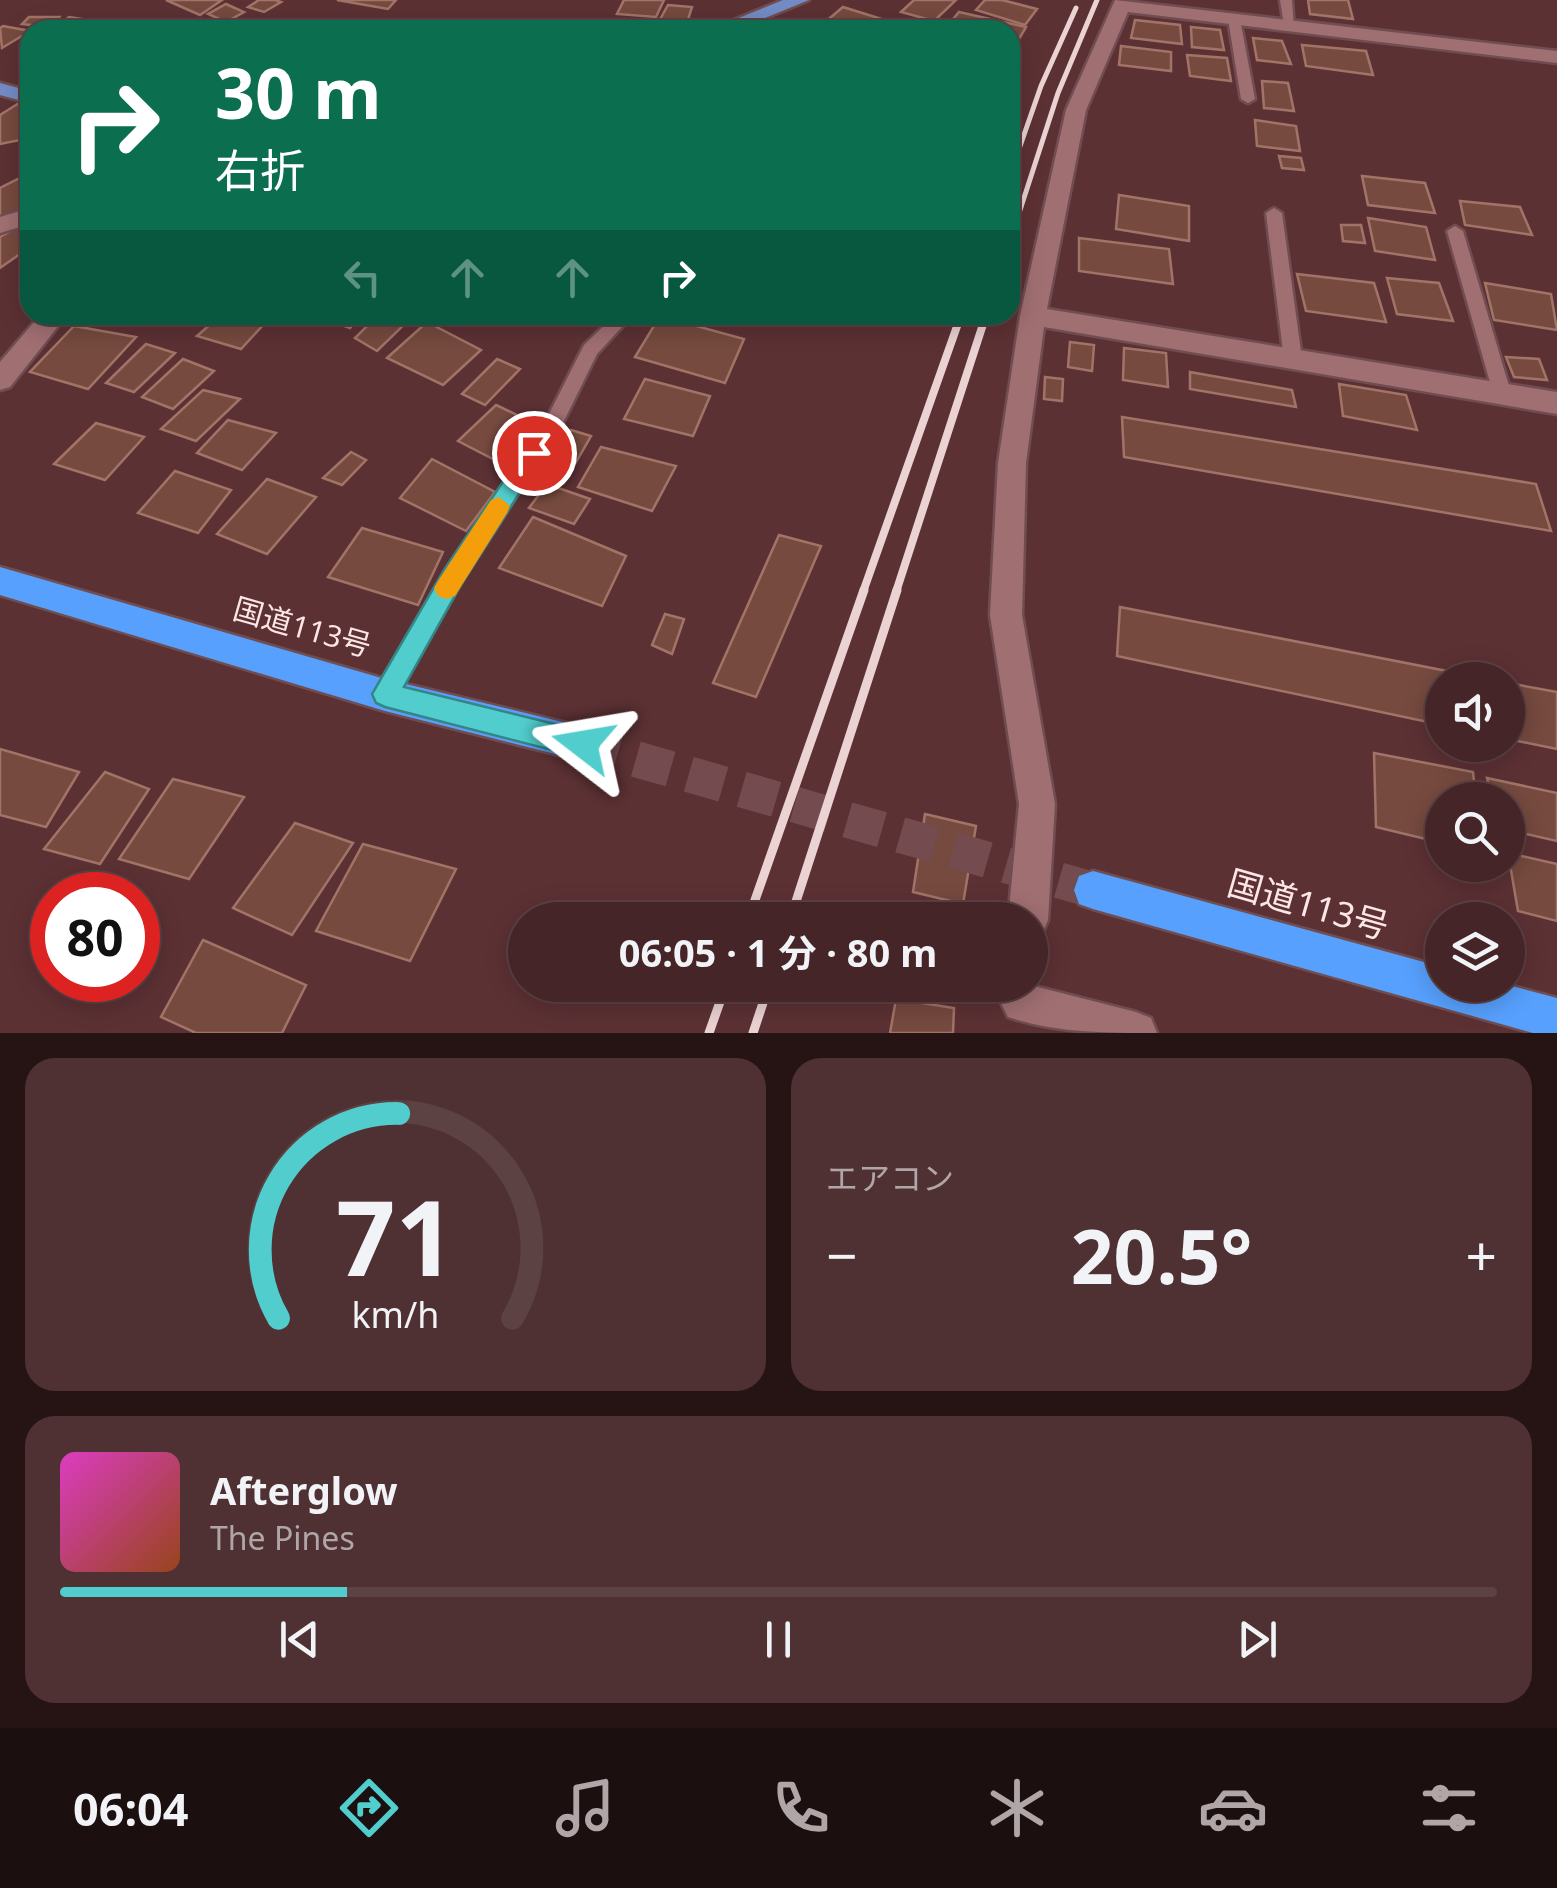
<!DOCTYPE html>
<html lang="ja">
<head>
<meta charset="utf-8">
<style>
  body { margin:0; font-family:"Noto Sans","Noto Sans JP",sans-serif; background:#4f3133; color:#f1f3f6; height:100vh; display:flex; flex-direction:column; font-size:38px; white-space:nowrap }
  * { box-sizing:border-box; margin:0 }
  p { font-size:32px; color:#b0a5a7 }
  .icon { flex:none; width:55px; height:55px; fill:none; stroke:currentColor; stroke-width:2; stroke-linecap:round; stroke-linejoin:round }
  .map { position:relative; height:1033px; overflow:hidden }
  .drawer { display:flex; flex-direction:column; gap:25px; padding:25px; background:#261415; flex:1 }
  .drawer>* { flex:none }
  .hud { position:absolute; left:20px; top:20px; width:1000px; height:305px; border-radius:30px; box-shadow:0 5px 25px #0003,0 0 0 2px #5d4244; background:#0b6e4f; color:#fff; overflow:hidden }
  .fabs { position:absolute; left:1425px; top:662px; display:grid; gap:20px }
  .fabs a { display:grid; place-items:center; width:100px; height:100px; border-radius:50%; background:#452527; box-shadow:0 5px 25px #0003,0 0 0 2px #5d4244; font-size:50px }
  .speed { position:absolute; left:30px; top:872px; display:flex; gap:20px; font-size:50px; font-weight:700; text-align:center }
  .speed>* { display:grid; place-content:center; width:130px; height:130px; border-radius:50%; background:#452527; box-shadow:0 5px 25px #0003,0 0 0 2px #5d4244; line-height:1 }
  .speed .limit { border:15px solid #d22; background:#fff; color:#111 }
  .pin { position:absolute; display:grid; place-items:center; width:85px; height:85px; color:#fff; margin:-42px; border:5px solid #fff; border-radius:50%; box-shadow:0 2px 10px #0007 }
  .me { position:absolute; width:110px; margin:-55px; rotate:284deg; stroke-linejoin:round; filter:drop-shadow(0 0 8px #0008) }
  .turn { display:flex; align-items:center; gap:35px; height:210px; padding:0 30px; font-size:45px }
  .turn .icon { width:130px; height:130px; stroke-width:2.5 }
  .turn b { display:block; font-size:70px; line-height:85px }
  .lanes { display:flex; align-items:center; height:95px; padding:0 30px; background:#0003; justify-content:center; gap:50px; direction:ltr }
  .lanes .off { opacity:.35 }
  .big { font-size:75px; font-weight:700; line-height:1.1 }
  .drawer .widget { flex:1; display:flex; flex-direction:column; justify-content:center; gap:15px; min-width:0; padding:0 35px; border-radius:30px; background:#4f3133 }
  .drawer .dial { align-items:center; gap:0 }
  .dial svg { height:260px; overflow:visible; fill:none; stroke:#5d4244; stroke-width:7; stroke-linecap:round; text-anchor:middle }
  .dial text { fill:#f1f3f6; stroke:none }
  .song { display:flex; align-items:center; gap:30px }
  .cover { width:120px; height:120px; border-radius:15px; background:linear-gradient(135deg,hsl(310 70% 55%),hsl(20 70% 35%)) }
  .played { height:10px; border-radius:5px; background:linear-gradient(90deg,#52cdcd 20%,#5d4244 20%) }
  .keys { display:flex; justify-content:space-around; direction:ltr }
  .heat { display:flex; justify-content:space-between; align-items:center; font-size:55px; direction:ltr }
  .drawer .tiles { flex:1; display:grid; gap:25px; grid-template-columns:1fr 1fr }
  .widget:last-child { grid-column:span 2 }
  .trip { position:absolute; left:508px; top:902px; width:540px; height:100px; border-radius:50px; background:#452527; box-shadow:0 5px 25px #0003,0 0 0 2px #5d4244; font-weight:700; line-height:100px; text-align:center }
  .tab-bar { display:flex; height:160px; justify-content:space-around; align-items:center; background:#1c0f10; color:#b0a5a7 }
  .tab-bar .icon { width:70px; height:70px }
  .tab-bar .current { color:#52cdcd }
  .tab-bar b { font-size:45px; color:#f1f3f6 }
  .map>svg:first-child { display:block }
</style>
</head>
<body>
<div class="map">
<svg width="1557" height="1033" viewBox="0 0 1557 1033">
  <rect width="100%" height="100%" fill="#5c3134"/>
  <g fill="#764a3f" stroke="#a27467" stroke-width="2.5">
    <polygon points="166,0 222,0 200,15"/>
    <polygon points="259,0 275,0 281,2 264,12 248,7"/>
    <polygon points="337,0 396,0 388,9"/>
    <polygon points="624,0 664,0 656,17 617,14"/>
    <polygon points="914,0 956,0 934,21 901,12"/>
    <polygon points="985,0 1002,0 1037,9 1025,25 976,10"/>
    <polygon points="1308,0 1348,0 1353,19 1310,14"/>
    <polygon points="226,4 244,12 226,22 208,14"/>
    <polygon points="668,5 692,7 686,26 658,23"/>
    <polygon points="843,7 917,30 840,30 824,23"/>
    <polygon points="959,12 1026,27 1015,46 1010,45 1010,30 944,30"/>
    <polygon points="29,17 59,17 49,27 22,24"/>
    <polygon points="69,17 88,20 73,30 51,30"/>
    <polygon points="1135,20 1180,25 1182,44 1131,38"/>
    <polygon points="3,26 30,31 2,48 0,28"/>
    <polygon points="1191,27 1220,30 1224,50 1192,47"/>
    <polygon points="1253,38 1282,41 1291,64 1257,60"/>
    <polygon points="1302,45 1366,51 1373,75 1306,66"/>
    <polygon points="1121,46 1171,52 1171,71 1119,65"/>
    <polygon points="1187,55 1227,58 1231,81 1190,76"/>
    <polygon points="1262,81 1288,83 1294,111 1264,108"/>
    <polygon points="19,103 30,106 30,138 0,144 0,115"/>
    <polygon points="1255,120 1296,126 1300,151 1257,146"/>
    <polygon points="1279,156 1301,158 1304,170 1282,168"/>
    <polygon points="28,174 30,209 0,222 0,188"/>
    <polygon points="1362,176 1425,183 1435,213 1368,205"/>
    <polygon points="1119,195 1189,206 1189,241 1116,229"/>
    <polygon points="1460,201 1520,207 1532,235 1465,225"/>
    <polygon points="1368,218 1426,227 1435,260 1375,251"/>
    <polygon points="1341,225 1361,225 1365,243 1343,241"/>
    <polygon points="18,227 30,232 30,247 0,268 0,237"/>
    <polygon points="1079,238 1169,249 1173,284 1079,271"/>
    <polygon points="1297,274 1374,283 1386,322 1306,311"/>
    <polygon points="1387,278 1439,283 1453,321 1397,314"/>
    <polygon points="1485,283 1551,294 1557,330 1494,320"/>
    <polygon points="221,315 240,315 265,323 241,349 197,336"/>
    <polygon points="314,315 362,315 350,328"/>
    <polygon points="378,315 398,315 409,320 377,351 355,338"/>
    <polygon points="660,316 744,339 725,383 635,357"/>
    <polygon points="427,322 481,350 443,385 387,358"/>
    <polygon points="74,326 136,337 88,389 30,372"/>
    <polygon points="1070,342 1094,345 1092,371 1068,367"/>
    <polygon points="146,344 175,353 134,392 106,383"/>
    <polygon points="1124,348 1166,353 1168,387 1123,380"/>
    <polygon points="1506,357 1539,359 1547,380 1514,377"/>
    <polygon points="183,359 214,371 173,409 142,397"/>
    <polygon points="497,359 520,369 485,405 462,394"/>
    <polygon points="1190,372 1292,390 1296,407 1190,389"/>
    <polygon points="1045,377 1063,379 1062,401 1044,399"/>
    <polygon points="645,379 710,396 693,436 624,419"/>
    <polygon points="1339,384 1406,395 1417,430 1343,416"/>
    <polygon points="203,390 240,399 196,441 161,429"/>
    <polygon points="496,405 542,427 512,469 458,441"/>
    <polygon points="1122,417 1536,484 1551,531 1124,457"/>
    <polygon points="228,420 276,433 242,470 197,453"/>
    <polygon points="96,423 144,437 105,480 54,464"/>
    <polygon points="571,430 591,436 575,464 554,457"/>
    <polygon points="601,447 676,466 652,511 578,487"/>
    <polygon points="351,452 366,460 342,485 323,478"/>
    <polygon points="432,459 495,492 466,531 400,498"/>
    <polygon points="175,471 231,490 198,533 138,513"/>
    <polygon points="267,479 316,497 267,554 217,534"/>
    <polygon points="547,484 590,499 574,524 529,508"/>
    <polygon points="533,517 626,556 602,606 499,568"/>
    <polygon points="362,528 443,552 418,605 328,577"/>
    <polygon points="779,535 821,546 756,697 713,683"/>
    <polygon points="1120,607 1493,680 1442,680 1442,725 1117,656"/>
    <polygon points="665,614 684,619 672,654 652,645"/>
    <polygon points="1508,683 1557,692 1557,749 1508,739"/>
    <polygon points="0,749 79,772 46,827 0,815"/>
    <polygon points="1374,753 1473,772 1476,800 1442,800 1442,843 1376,827"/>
    <polygon points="105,772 149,789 100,864 44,849"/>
    <polygon points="1487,778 1557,793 1557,841 1508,830 1508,800 1492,800"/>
    <polygon points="173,779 244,797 189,879 119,859"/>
    <polygon points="925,814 976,826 963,904 913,892"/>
    <polygon points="295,823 353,843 292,935 233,908"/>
    <polygon points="363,844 456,869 410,961 316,931"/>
    <polygon points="1508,853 1557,864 1557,921 1518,911"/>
    <polygon points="203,940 306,985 282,1033 196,1033 161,1017"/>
    <polygon points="903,985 956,985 956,997 903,987"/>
    <polygon points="896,999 954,1008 953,1033 890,1033"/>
  </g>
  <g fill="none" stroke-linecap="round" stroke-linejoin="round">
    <polyline stroke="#744c4f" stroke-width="36" stroke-dasharray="36 19" stroke-linecap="butt" points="583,744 1093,890"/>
    <defs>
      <g id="lane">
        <polygon points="1280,0 1292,0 1294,29 1284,26"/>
        <polygon points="1234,15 1240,19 1255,99 1248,103 1241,99 1228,19"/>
        <polygon points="1274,208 1282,213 1302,359 1293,366 1284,359 1266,213"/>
        <polygon points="1455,226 1463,231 1511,393 1502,400 1493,393 1447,231"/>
        <polygon points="615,315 633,315 597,354 561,427 460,584 393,703 385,706 377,703 374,695 377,687 446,572 547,418 584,345"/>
      </g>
      <g id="street">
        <polygon points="1115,0 1557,51 1557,63 1128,12 1086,110 1047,309 1557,392 1557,414 1044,327 1026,463 1022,615 1055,804 1048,920 1042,934 1030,939 1030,920 1008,920 1019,804 990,615 998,463 1020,316 1066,110"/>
        <polygon points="30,208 30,224 0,233 0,217"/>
        <polygon points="40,315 67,315 10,387 0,390 0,362"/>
        <path d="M1016,985h14l106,27 15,6 6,15c-52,0 -101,0 -149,-16l-7,-14 7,-14z"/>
      </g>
      <g id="primary">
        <polygon points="783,0 809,0 736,30 709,30"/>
        <polygon points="0,83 30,91 30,103 0,95"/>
      </g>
      <g id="highway">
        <polygon points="0,567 385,679 583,727 595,732 601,744 595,756 583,761 385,711 0,595"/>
        <polygon points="1093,871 1442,967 1442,985 1508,985 1557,998 1557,1033 1533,1033 1093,909 1079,904 1074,890 1079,876"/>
      </g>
    </defs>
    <use href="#lane" stroke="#704d51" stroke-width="5"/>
    <use href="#street" stroke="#704d51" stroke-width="5"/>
    <use href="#primary" stroke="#704d51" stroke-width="5"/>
    <use href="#highway" stroke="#704d51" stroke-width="5"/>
    <use href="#lane" fill="#a06f72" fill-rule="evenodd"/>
    <use href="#street" fill="#a06f72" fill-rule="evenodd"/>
    <use href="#primary" fill="#748cc5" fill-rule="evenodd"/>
    <use href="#highway" fill="#57a0fd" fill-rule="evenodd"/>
    <g stroke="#ebd2d3" stroke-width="5">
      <polyline points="1010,175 1041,86 1076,8"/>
      <polyline points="1010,241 1058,93 1097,0"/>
    </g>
    <g stroke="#ebd2d3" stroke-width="8">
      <polyline points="863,592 961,315"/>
      <polyline points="896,592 986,315"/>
    </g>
    <g stroke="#ebd2d3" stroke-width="9">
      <polyline points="748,920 864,590"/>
      <polyline points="790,920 897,590"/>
      <polyline points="709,1033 726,985"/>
      <polyline points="753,1033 769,985"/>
    </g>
  </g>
  <polygon fill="#52cdcd" stroke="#358585" stroke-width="2.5" points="534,444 541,447 545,453 541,459 461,585 404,687 583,731 592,735 596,744 592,754 583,758 385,707 376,703 372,694 444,570 526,447"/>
  <polygon fill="#f59e0b" points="499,497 510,506 507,513 455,596 446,599 438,596 434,588 438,581 491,500"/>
  <g text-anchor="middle" stroke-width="10" stroke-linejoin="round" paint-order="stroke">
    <g font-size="30" fill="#fde6e7" stroke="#5c3134">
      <text transform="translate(302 628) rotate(16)" y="10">国道113号</text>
    </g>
    <g font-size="35" fill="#fde6e7" stroke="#5c3134">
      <text transform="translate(1308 905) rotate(16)" y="12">国道113号</text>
    </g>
  </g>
</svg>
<div class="fabs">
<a><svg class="icon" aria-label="sound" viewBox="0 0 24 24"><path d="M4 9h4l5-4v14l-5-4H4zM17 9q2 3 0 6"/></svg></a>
<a><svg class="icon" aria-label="search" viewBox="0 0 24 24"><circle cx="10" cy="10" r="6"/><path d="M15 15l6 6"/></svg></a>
<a><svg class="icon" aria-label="layers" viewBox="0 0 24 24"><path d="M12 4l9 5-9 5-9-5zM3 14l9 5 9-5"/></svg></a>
</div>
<div class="speed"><div class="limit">80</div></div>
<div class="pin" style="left:534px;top:453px;background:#d93025"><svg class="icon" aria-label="arrive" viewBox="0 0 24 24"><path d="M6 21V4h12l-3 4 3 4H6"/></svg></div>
<svg class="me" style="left:583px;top:744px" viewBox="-20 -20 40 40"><path d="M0-17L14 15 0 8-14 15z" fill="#52cdcd" stroke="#fff" stroke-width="4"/></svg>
<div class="trip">06:05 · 1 分 · 80 m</div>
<div class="hud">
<div class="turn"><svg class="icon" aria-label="right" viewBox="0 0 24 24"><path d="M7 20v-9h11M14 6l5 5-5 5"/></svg><div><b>30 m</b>右折</div></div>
<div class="lanes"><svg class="icon off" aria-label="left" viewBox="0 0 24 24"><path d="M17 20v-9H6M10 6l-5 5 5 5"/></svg><svg class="icon off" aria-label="ahead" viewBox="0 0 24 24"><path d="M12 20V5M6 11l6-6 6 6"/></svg><svg class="icon off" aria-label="ahead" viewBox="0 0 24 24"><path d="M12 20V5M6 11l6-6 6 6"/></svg><svg class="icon" aria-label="right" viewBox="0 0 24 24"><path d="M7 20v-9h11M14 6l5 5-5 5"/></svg></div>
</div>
</div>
<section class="drawer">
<div class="tiles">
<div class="widget dial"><svg viewBox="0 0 100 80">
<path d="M14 69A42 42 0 1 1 86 69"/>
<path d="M14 69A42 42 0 0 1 51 6" stroke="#52cdcd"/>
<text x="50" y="56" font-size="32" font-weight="700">71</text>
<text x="50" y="72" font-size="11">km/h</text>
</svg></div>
<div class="widget"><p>エアコン</p>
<div class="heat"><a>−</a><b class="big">20.5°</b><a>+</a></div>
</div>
<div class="widget">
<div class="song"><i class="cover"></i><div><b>Afterglow</b><p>The Pines</p></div></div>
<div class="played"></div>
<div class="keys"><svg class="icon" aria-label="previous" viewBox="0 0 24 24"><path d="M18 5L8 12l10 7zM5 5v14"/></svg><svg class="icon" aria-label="pause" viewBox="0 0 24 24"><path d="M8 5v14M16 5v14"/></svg><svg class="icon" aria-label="next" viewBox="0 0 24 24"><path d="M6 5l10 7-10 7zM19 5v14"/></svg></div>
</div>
</div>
</section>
<nav class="tab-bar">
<b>06:04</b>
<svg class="icon current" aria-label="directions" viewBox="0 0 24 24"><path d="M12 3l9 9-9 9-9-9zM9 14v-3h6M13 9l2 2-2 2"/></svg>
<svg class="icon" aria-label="music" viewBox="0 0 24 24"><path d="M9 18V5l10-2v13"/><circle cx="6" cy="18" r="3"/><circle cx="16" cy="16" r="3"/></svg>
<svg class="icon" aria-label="phone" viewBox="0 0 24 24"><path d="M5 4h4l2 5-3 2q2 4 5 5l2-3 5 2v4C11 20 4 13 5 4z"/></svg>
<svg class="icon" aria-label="climate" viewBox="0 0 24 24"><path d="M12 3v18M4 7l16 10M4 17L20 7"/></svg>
<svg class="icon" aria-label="car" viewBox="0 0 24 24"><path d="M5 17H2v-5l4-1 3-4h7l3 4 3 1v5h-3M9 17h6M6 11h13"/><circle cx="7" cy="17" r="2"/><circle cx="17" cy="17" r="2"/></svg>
<svg class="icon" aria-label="filters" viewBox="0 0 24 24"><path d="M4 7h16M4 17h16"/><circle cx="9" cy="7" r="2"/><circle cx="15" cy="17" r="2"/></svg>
</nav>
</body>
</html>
